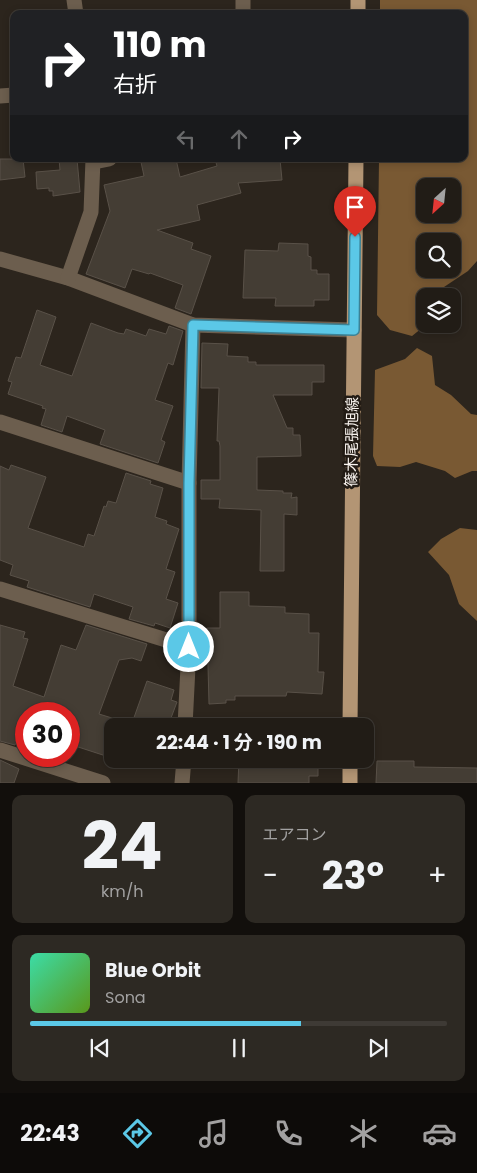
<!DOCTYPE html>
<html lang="ja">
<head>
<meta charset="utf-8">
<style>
  body { margin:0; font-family:Poppins,"Noto Sans JP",sans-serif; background:#2d2923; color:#f1f3f6; height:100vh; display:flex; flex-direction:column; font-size:19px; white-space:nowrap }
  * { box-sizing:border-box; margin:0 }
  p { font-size:16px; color:#a2a1a1 }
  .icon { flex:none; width:28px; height:28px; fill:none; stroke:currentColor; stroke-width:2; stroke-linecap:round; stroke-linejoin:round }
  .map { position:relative; height:783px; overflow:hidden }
  .details { display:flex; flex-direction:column; gap:12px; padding:12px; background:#120f0c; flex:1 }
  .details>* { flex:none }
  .hud { position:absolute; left:10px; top:10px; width:458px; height:152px; border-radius:10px; box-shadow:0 2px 8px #0003,0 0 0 1px #3e3a35; background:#202124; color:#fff; overflow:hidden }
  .needle { width:32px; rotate:207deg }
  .fabs { position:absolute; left:416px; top:178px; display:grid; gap:10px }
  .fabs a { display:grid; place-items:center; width:45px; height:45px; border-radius:10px; background:#211c16; box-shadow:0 2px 8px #0003,0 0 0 1px #3e3a35; font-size:25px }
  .speed { position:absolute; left:15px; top:702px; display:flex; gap:10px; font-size:25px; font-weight:700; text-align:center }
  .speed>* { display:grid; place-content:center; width:65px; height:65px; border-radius:50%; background:#211c16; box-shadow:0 2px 8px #0003,0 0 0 1px #3e3a35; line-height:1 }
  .speed .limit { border:8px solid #d22; background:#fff; color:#111 }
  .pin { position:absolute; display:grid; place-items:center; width:42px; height:42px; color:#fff; margin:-51px -21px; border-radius:50% 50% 50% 0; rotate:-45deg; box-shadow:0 0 5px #0007 }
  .pin .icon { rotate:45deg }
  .me { position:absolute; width:55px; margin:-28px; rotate:0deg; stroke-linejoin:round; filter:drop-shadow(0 0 4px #0008) }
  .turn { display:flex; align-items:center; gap:18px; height:105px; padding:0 20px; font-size:22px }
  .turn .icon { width:65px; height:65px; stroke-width:2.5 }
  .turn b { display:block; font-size:35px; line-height:42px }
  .lanes { display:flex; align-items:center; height:48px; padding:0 20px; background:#0003; justify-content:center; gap:25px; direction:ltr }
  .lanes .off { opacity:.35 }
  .big { font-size:38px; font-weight:700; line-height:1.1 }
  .details .tile { flex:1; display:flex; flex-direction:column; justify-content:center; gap:8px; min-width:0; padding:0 18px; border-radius:10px; background:#2d2923 }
  .details .dial { align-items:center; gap:0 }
  .dial b { font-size:65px; line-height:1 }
  .song { display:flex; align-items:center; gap:15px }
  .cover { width:60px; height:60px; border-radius:8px; background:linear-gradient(135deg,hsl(160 70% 55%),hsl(90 70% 35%)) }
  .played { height:5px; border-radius:2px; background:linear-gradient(90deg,#5bc8e7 65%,#3e3a35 65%) }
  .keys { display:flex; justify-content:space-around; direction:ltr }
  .heat { display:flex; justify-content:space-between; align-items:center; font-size:28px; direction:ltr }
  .details .tiles { flex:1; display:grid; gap:12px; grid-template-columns:1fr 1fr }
  .tile:last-child { grid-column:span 2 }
  .trip { position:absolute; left:104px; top:718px; width:270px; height:50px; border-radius:10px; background:#211c16; box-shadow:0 2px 8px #0003,0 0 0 1px #3e3a35; font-weight:700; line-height:50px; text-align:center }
  .dock { display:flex; height:80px; justify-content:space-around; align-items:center; background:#0d0b09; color:#a2a1a1 }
  .dock .icon { width:35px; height:35px }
  .dock .active { color:#5bc8e7 }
  .dock b { font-size:22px; color:#f1f3f6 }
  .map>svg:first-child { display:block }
</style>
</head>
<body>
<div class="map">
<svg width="477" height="783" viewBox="0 0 477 783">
  <rect width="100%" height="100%" fill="#2c251d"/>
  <g fill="#795933" fill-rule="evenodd">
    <path d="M380,0h97v261l-9,10 -24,16 -3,9h-16v28h2l-15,12 -22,-6 -13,-15 2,-156h85v-145h-84zM425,186h27v28h-27zM425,241h27v28h-27z"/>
    <polygon points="417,348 432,356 435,385 451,395 471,414 477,415 477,471 472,471 455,478 445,471 416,462 400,467 377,466 373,456 375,370 405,359"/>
    <polygon points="460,528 477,530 477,621 459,604 449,575 428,552 441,539"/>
  </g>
  <g fill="#443d34" stroke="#595148">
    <polygon points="0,159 23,159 25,177 0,180"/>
    <polygon points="59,159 77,159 80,192 53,196 53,191 49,191 49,188 37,189 36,172 60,170"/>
    <polygon points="155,159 176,159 180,177 217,166 215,159 280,159 282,180 238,183 241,193 197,205 200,220 157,230 193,243 191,249 211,256 191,314 175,308 183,285 150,273 149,274 132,269 125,288 86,274 110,211 104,185 144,176 141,162"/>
    <polygon points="279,243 308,244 308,256 311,257 311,270 317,270 317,274 329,274 329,300 314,300 314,306 275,306 276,298 243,298 245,250 278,251"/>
    <polygon points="37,310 56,317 40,365 72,376 91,323 118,333 124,334 126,329 146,336 149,329 166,334 169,326 183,331 173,365 168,363 155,400 173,406 161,440 165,442 158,463 100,444 105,430 67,416 62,432 41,425 46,409 42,408 43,406 8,394 12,382 8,381 16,357 21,358"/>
    <polygon points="202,343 228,344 227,356 248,357 248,362 256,362 256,365 324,365 324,382 312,382 312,395 273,395 287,428 293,428 293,435 300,435 301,456 257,457 257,490 283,491 283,493 292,493 291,498 297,497 297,515 284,514 284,571 260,571 261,510 219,508 220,499 201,499 201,480 220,480 220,446 219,441 217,441 219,388 201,388"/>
    <polygon points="11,465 46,477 28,528 84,547 88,534 94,536 104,506 106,507 108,501 116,503 126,473 151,481 150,484 163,488 155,517 167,521 166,524 179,529 166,569 175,572 166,599 178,603 170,628 155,623 154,626 129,619 133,607 94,594 90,607 27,587 29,581 10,575 13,565 0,560 0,466 9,470"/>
    <polygon points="220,592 249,592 249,606 285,607 285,613 309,614 309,633 319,633 318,672 324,672 322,694 287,692 286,696 235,696 235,700 226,700 226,703 209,704 207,628 220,628"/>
    <polygon points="0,625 25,632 23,638 28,639 13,686 44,697 61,645 76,650 86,625 147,644 141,661 132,658 119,660 99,714 112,718 112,758 69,744 69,714 26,714 26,732 21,730 15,745 0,741"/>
    <polygon points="147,681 174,690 171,700 177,702 168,726 131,726"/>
    <polygon points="239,759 318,759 318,776 309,776 309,783 238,783"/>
    <polygon points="0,760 19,769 14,783 0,783"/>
    <polygon points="377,761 414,761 414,767 477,768 477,783 376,783"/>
  </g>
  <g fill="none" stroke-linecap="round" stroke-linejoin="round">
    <g stroke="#6c5e4e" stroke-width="15">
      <polyline points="74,0 76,14"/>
      <polyline points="243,14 243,0"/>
      <polyline points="0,96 14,95"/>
      <polyline points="94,162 109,159"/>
      <polyline points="0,259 68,278 193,325 354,330"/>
      <polyline points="68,278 91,212 93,159"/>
      <polyline points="0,422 189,483"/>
      <polyline points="0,589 189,647"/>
      <polyline points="185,726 189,647 189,483 193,325"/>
      <polyline points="0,750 103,783"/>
      <polyline points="182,783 184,759"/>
    </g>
    <g stroke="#b39574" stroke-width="15">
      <polyline points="358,14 358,0"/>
      <polyline points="350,726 356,159"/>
      <polyline points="350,783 350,759"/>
    </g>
  </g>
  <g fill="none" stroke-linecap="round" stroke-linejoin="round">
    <defs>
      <polyline id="route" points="189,647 189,483 193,325 354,330 355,237"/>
    </defs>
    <use href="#route" stroke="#3b8296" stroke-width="12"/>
    <use href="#route" stroke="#5bc8e7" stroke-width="9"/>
  </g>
  <g text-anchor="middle" stroke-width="5" stroke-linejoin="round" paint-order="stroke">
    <g font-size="15" fill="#f9f4ef" stroke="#221b14">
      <text transform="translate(352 442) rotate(-89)" y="5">篠木尾張旭線</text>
    </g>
  </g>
</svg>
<div class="fabs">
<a><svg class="needle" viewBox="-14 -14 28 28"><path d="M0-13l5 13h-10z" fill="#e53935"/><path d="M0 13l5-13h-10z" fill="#a2a1a1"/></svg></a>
<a><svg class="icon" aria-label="search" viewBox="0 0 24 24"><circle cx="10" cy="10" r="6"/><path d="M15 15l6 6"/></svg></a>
<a><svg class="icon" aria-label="layers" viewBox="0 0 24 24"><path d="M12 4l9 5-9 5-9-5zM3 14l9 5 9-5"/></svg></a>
</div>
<div class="speed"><div class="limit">30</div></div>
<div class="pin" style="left:355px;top:237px;background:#d93025"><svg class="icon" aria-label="arrive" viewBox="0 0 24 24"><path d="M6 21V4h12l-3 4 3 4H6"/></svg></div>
<svg class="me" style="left:189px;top:647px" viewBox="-20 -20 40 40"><circle r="17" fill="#5bc8e7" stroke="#fff" stroke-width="3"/><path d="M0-11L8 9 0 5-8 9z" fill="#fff"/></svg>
<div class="trip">22:44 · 1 分 · 190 m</div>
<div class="hud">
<div class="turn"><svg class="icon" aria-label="right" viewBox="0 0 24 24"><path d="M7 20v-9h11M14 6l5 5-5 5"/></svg><div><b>110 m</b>右折</div></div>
<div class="lanes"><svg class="icon off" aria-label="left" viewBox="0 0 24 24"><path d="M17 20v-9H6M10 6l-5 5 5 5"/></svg><svg class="icon off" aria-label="ahead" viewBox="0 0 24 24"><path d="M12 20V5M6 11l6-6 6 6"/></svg><svg class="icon" aria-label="right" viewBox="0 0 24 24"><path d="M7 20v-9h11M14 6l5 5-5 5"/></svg></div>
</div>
</div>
<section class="details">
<div class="tiles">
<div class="tile dial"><b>24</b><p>km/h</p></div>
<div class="tile"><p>エアコン</p>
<div class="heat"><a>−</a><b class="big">23°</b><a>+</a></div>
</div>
<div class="tile">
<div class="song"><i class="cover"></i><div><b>Blue Orbit</b><p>Sona</p></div></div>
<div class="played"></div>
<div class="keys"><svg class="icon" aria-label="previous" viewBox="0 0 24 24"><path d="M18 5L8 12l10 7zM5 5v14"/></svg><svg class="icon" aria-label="pause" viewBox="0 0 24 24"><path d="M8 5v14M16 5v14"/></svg><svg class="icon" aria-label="next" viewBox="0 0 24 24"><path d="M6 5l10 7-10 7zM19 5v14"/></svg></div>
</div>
</div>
</section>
<nav class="dock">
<b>22:43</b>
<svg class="icon active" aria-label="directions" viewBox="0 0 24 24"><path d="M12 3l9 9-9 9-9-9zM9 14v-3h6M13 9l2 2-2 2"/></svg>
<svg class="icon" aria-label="music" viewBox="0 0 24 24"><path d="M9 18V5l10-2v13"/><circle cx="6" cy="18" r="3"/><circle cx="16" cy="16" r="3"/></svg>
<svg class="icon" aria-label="phone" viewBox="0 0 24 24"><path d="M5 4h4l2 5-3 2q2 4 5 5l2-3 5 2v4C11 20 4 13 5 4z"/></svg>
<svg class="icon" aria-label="climate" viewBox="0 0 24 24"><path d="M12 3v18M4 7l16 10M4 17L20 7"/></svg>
<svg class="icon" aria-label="car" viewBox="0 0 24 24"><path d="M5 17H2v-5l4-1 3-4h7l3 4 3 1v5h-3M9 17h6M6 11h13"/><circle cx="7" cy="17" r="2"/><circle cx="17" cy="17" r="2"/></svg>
</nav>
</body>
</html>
